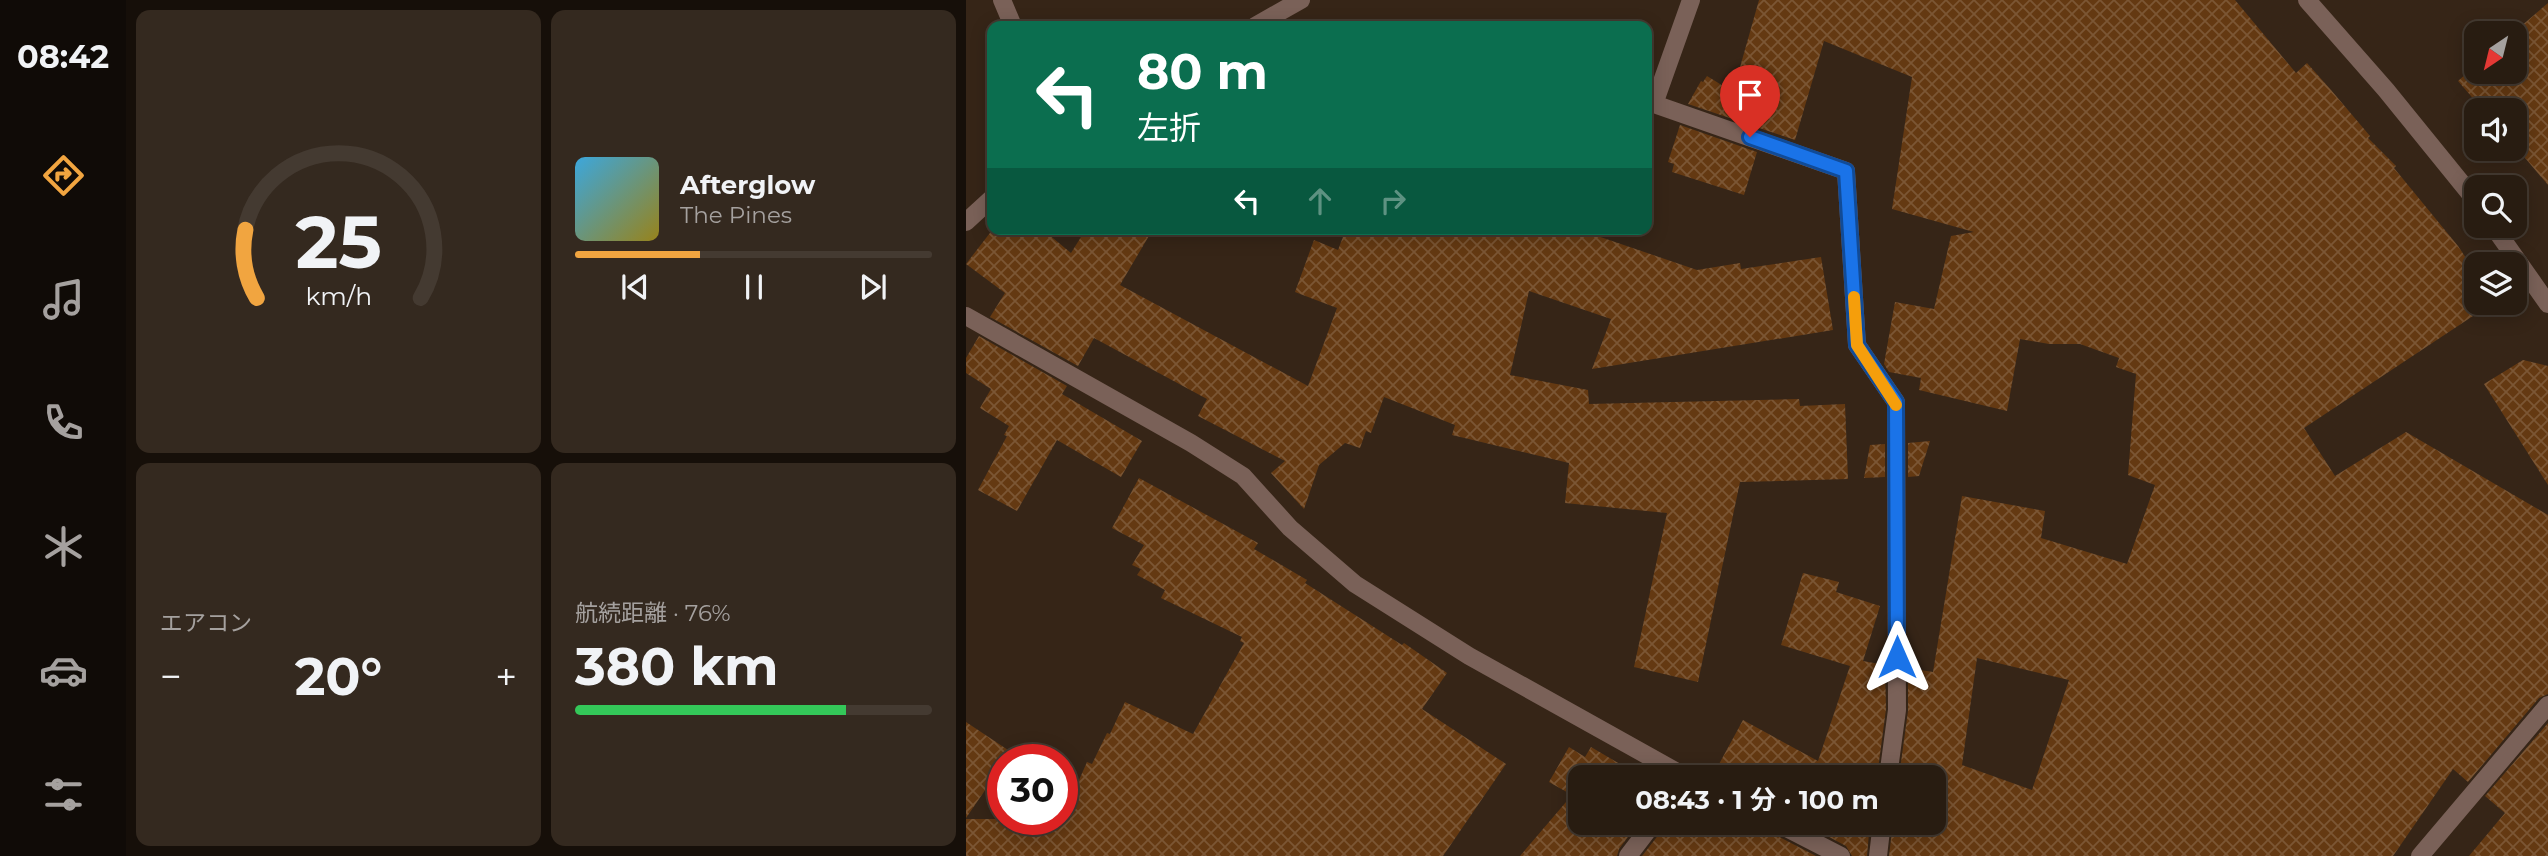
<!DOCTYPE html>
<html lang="ja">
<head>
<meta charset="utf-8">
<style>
  body { margin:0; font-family:Montserrat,"Noto Sans JP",sans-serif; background:#34291f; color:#f1f3f6; height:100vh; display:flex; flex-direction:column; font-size:26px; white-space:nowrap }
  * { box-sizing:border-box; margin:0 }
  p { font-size:23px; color:#a5a19f }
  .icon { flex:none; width:38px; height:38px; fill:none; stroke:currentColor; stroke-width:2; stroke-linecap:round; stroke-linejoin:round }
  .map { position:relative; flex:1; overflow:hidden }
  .panel { display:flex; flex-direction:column; gap:10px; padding:10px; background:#160f09; width:840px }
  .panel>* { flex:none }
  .banner { position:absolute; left:21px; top:21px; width:665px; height:214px; border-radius:14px; box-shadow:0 4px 18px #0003,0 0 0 2px #443a31; background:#0b6e4f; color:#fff; overflow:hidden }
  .needle { width:46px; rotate:215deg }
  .buttons { position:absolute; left:1498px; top:21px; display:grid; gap:14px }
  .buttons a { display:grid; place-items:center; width:63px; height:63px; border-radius:14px; background:#281c11; box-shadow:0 4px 18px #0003,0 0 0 2px #443a31; font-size:35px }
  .speed { position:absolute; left:21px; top:744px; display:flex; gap:14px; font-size:35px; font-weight:700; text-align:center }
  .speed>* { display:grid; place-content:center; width:91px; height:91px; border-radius:50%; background:#281c11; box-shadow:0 4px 18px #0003,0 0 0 2px #443a31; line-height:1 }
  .speed .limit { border:10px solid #d22; background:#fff; color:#111 }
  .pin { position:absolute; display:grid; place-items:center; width:60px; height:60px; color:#fff; margin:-72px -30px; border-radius:50% 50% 50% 0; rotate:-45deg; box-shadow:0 0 7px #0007 }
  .pin .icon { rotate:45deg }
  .me { position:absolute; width:77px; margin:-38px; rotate:0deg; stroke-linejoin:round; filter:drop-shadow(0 0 5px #0008) }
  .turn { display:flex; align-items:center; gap:24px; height:147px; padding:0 35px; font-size:32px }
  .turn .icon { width:91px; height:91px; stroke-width:2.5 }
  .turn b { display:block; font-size:49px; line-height:60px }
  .lanes { display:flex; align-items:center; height:66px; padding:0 35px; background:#0003; justify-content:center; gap:35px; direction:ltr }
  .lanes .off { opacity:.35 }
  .big { font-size:52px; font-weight:700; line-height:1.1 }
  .panel .card { flex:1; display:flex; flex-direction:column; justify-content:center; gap:10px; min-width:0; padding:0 24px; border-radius:14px; background:#34291f }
  .panel .dial { align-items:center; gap:0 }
  .dial svg { height:182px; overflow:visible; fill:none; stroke:#443a31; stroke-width:7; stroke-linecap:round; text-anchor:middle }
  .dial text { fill:#f1f3f6; stroke:none }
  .song { display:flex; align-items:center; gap:21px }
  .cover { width:84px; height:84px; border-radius:10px; background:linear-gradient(135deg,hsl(200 70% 55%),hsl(50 70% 35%)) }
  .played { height:7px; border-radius:4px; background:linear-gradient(90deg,#f1a540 35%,#443a31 35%) }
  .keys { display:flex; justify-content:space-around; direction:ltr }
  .heat { display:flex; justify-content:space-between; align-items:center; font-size:38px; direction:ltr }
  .charge { height:10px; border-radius:5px; background:linear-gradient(90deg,#34c759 76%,#443a31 0) }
  .panel .tiles { flex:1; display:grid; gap:10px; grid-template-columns:repeat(2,1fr) }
  .trip { position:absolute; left:602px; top:765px; width:378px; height:70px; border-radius:14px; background:#281c11; box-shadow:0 4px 18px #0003,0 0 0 2px #443a31; font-weight:700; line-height:70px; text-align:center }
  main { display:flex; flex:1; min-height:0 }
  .tab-bar { display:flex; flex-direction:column; width:126px; justify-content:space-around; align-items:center; background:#100b07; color:#a5a19f }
  .tab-bar .icon { width:49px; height:49px }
  .tab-bar .on { color:#f1a540 }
  .tab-bar b { font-size:32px; color:#f1f3f6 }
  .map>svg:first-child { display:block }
</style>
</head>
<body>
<main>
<nav class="tab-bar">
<b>08:42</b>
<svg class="icon on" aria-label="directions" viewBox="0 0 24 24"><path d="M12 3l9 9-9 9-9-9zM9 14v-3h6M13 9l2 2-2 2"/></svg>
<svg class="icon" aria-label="music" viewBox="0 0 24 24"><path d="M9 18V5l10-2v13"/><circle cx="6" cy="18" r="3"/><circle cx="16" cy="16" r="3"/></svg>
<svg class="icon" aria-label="phone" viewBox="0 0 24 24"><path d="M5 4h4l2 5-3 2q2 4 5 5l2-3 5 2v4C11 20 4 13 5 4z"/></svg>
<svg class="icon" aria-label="climate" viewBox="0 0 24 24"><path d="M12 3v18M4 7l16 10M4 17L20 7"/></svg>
<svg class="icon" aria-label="car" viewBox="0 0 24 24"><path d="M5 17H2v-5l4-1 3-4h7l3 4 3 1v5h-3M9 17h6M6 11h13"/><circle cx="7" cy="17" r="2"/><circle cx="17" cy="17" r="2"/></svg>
<svg class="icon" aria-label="filters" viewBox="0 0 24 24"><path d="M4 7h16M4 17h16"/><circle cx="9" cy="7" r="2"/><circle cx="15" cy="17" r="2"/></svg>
</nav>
<section class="panel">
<div class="tiles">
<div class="card dial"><svg viewBox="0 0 100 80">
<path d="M14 69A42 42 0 1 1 86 69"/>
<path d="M14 69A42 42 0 0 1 9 39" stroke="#f1a540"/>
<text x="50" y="56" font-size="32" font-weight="700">25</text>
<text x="50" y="72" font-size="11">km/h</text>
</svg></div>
<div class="card">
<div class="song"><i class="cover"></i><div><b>Afterglow</b><p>The Pines</p></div></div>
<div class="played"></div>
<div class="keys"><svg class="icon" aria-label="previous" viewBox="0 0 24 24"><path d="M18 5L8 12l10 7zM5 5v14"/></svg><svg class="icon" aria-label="pause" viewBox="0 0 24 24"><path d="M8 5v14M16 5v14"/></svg><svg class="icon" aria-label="next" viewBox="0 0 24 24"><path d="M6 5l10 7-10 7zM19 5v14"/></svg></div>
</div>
<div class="card"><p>エアコン</p>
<div class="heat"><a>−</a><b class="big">20°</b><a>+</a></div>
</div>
<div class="card"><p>航続距離 · 76%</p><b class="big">380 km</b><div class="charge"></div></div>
</div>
</section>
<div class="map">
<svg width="1582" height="856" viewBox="0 0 1582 856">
  <defs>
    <pattern id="building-cross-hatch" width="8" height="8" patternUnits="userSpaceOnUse" patternTransform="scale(1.75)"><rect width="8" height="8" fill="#643912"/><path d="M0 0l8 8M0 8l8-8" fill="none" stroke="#7b5634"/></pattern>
  </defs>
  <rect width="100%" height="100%" fill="#362517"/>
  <g fill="url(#building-cross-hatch)" fill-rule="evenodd">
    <path d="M793,0h476l61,73 11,-10 24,27 39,46 -2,2 28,28 -2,2 64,78 18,27v41l-172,114 31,48 71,-44 142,83v179l-9,4 -71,84 -15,-13 -60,87h-504l4,-34h41v-45h-35l9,-66v-43l25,4 29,-176 83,15 -4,27 86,26 28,-79 -27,-10 8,-101 -20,-7 3,-9 -39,-14h-31l-29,-5 -13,72 -88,-21 2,-12 -32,-6 -5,-8 11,-62 39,7 17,-73 23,-4 -82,-23 20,-132 -88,-36 -29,99 -107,-36 13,-23 2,1 4,-6 26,16zM1011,658l92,22 -37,110 -70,-25z"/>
    <polygon points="1582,3 1582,185 1549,146 1549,110 1517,110 1492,81 1510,65 1510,72 1549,72 1549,33 1547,33"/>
    <polygon points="714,125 791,152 778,195 706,172 708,164 702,162"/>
    <polygon points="27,229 76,229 105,253 120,229 187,229 154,285 342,386 371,308 329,292 348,240 372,250 380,229 611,229 731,270 774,263 775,269 855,257 867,330 626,369 645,319 563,291 544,375 622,390 623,404 833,399 834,406 879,404 882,479 774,482 732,682 668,667 701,513 599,503 603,463 486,435 489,425 418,397 405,433 400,431 394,448 379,443 353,465 338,509 305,473 319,461 232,416 241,399 128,338 112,366 24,317 39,293 0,264"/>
    <polygon points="13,336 101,386 96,394 176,441 155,477 91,440 51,511 12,490 41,436 38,435 43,426 14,408 25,389 0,373 0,358"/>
    <polygon points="1557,360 1582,366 1582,485 1518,384"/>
    <polygon points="964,441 953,476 942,477 942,443"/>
    <polygon points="919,444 919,477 898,478 904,445"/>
    <polygon points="173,478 292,543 288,549 341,580 339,583 436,645 438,643 481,673 456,709 540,764 477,856 0,856 0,819 96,819 96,772 113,780 121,762 126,764 141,733 144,734 159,702 227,734 278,643 274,641 276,637 195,598 199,590 171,575 175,569 166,565 178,545 146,528"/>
    <polygon points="837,573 873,582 870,592 914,606 897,661 919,665 920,709 911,777 746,777 777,720 852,761 884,666 815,645"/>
    <polygon points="0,722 45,752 40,760 37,760 37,764 0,818"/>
    <polygon points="1582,723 1582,856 1503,856 1539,813 1519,796"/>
    <polygon points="603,747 619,757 625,747 676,777 614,777 614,822 673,822 653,849 651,856 554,856 606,795 583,782"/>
    <polygon points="699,822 798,822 804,832 850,856 676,856 697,829"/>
    <polygon points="835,822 904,822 901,856 886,856 880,846"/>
  </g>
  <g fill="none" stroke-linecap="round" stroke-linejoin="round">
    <g stroke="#7a6158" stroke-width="18">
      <polyline points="36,0 47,26"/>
      <polyline points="725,0 688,104 880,171 891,345 930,402 931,710 922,777"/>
      <polyline points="289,26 335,0"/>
      <polyline points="0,222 26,198"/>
      <polyline points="0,316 225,443 277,476 324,528 389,584 503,656 720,777"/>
      <polyline points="809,822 875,856"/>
      <polyline points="662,856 688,822"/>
      <polyline points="912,856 916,822"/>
      <polyline points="1454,856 1582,705"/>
    </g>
    <g stroke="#7a6158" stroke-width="18">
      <polyline points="1341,0 1420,90 1510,201"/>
      <polyline points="1527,226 1582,304"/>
    </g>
  </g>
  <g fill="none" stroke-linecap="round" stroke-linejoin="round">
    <defs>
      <polyline id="route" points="784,137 880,171 891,345 930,402 931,657"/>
    </defs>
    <use href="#route" stroke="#114b97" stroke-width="18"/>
    <use href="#route" stroke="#1a73e8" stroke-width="12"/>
    <polyline stroke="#f59e0b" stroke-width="12" points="888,297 891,345 930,405"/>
  </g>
</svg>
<div class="buttons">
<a><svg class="needle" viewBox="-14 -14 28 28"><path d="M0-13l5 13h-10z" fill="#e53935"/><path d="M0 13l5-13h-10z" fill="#a5a19f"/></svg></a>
<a><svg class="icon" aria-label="sound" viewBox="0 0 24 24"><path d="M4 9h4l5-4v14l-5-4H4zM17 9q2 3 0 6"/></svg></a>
<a><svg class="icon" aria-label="search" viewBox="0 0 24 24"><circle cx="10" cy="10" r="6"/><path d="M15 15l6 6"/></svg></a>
<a><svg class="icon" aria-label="layers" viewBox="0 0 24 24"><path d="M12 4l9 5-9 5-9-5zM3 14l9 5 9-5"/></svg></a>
</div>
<div class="speed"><div class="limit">30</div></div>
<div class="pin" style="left:784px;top:137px;background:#d93025"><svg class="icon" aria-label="arrive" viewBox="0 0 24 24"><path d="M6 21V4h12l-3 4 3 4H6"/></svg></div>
<svg class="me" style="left:931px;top:657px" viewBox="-20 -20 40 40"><path d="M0-17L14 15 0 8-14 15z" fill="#1a73e8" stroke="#fff" stroke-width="4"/></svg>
<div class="trip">08:43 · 1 分 · 100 m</div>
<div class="banner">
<div class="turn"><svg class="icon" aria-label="left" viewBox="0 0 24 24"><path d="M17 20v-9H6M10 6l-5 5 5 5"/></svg><div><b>80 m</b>左折</div></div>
<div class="lanes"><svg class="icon" aria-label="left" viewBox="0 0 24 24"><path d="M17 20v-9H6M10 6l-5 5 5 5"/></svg><svg class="icon off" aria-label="ahead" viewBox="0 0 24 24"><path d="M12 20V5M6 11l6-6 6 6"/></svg><svg class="icon off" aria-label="right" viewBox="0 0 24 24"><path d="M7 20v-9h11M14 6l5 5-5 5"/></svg></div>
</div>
</div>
</main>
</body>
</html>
